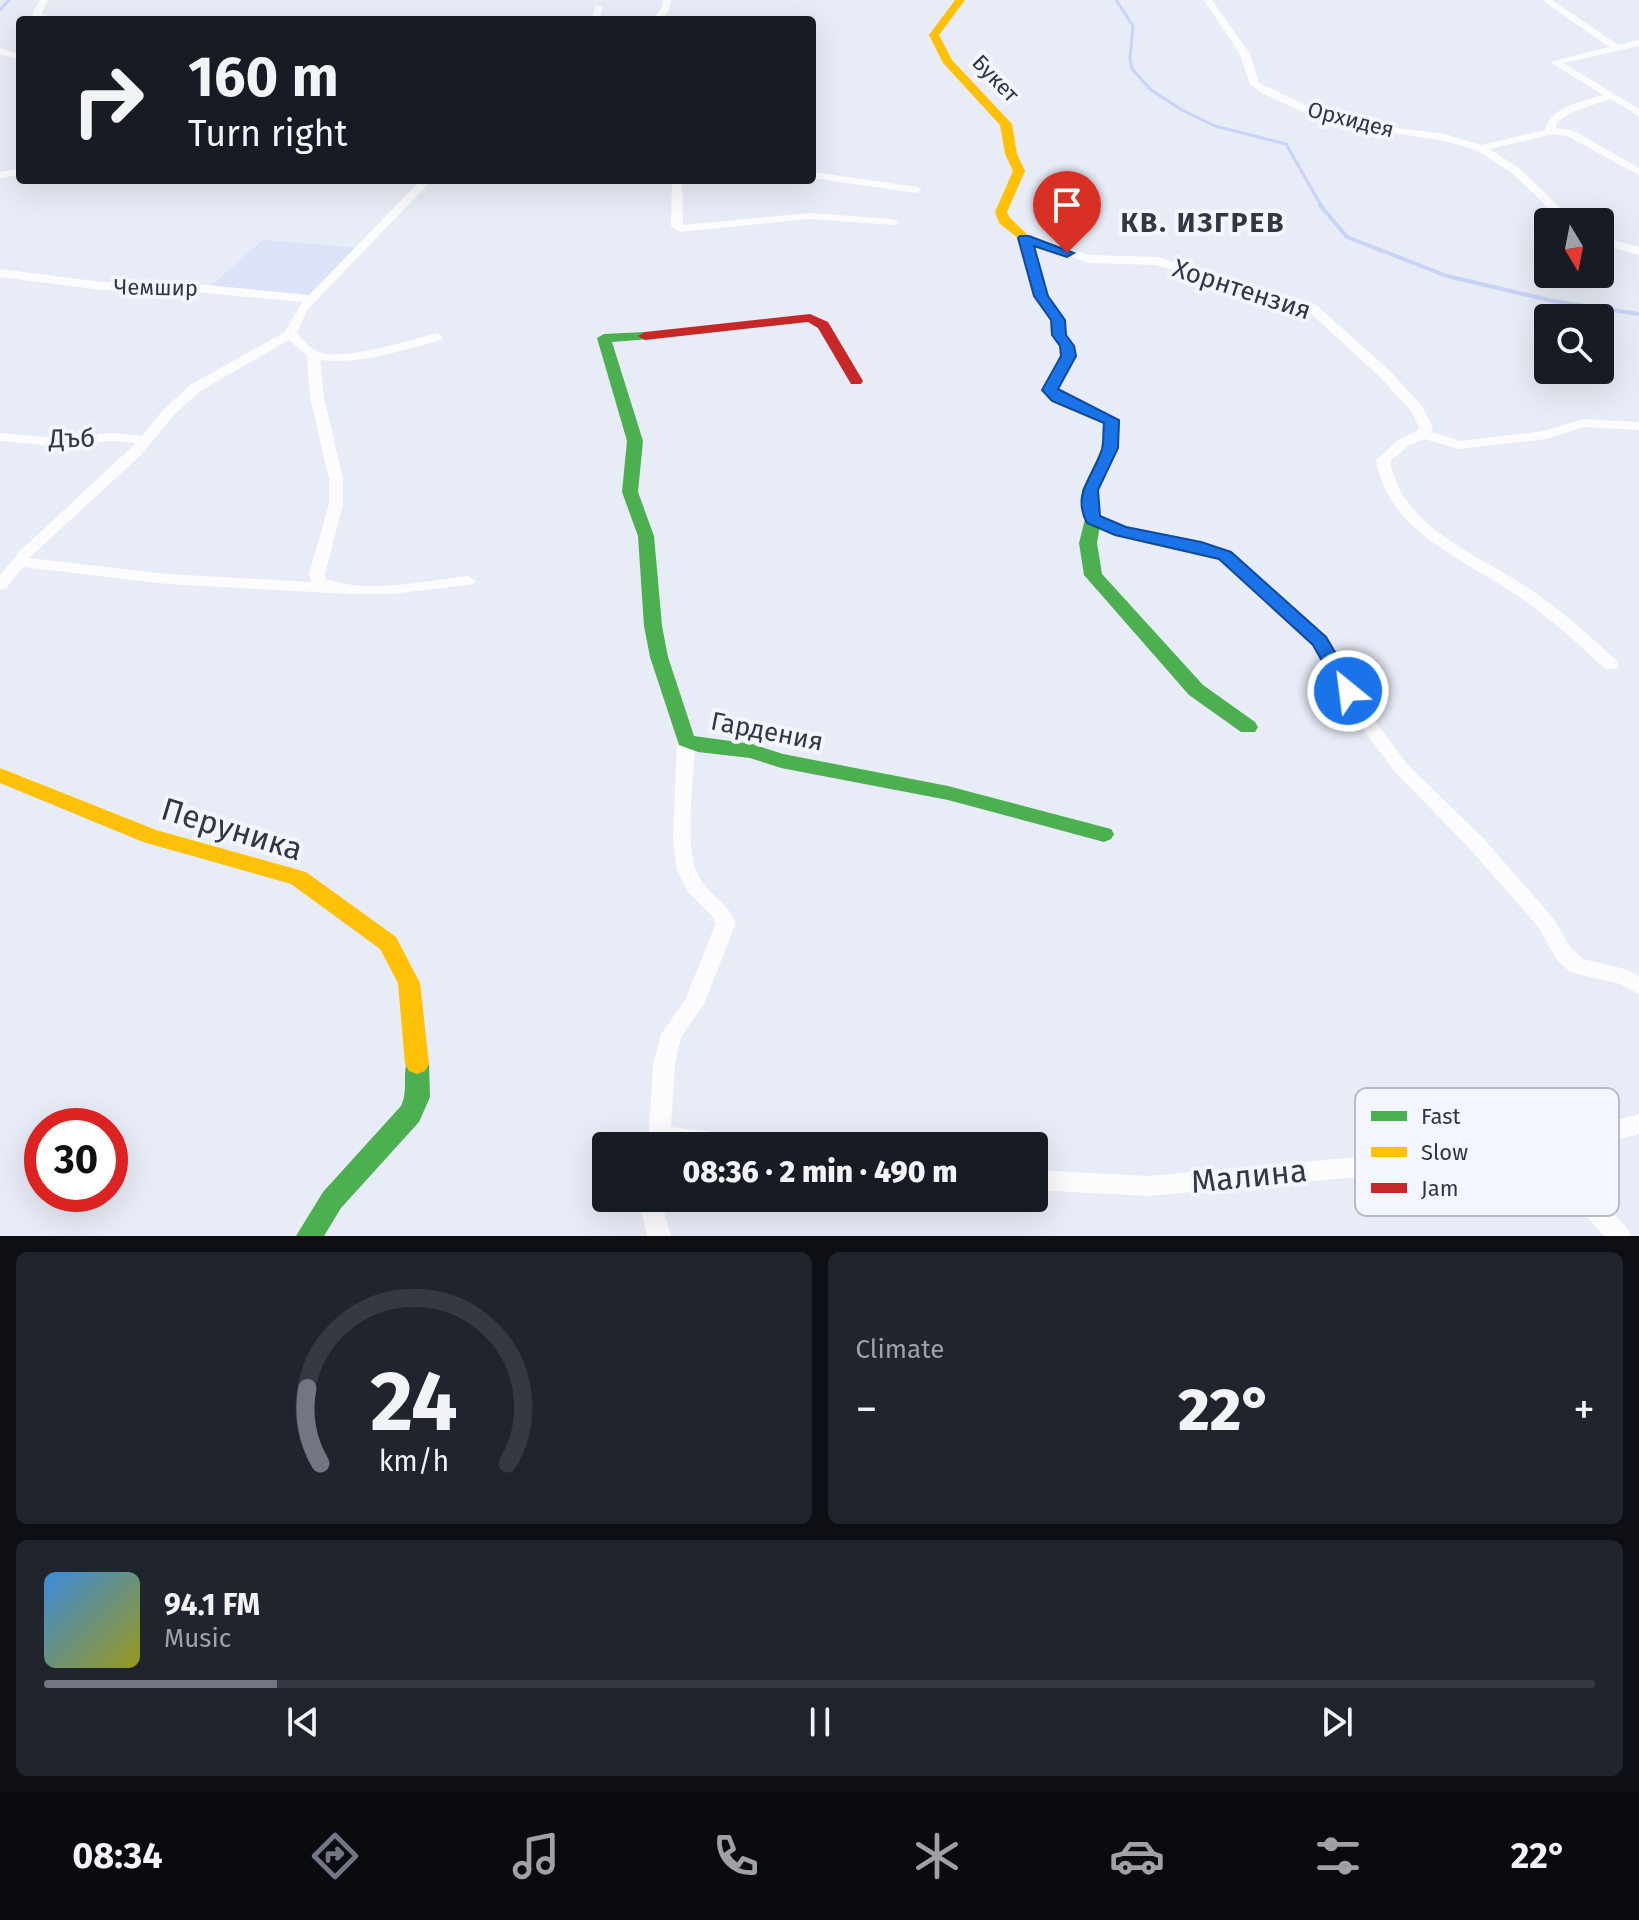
<!DOCTYPE html>
<html lang="en">
<head>
<meta charset="utf-8">
<style>
  body { margin:0; font-family:"Fira Sans",sans-serif; background:#20242c; color:#f1f3f6; height:100vh; display:flex; flex-direction:column; font-size:30px; white-space:nowrap }
  * { box-sizing:border-box; margin:0 }
  p { font-size:26px; color:#9ea1a6 }
  .icon { flex:none; width:44px; height:44px; fill:none; stroke:currentColor; stroke-width:2; stroke-linecap:round; stroke-linejoin:round }
  .map { position:relative; height:1236px; overflow:hidden }
  .sheet { display:flex; flex-direction:column; gap:16px; padding:16px; background:#0d0f14; flex:1 }
  .sheet>* { flex:none }
  .banner { position:absolute; left:16px; top:16px; width:800px; height:168px; border-radius:8px; box-shadow:0 8px 32px #0002; background:#171b24; color:#f1f3f6; overflow:hidden }
  .needle { width:52px; rotate:170deg }
  .tools { position:absolute; left:1534px; top:208px; display:grid; gap:16px }
  .tools a { display:grid; place-items:center; width:80px; height:80px; border-radius:8px; background:#171b24; box-shadow:0 8px 32px #0002; font-size:40px }
  .speed { position:absolute; left:24px; top:1108px; display:flex; gap:16px; font-size:40px; font-weight:700; text-align:center }
  .speed>* { display:grid; place-content:center; width:104px; height:104px; border-radius:50%; background:#171b24; box-shadow:0 8px 32px #0002; line-height:1 }
  .speed .limit { border:12px solid #d22; background:#fff; color:#111 }
  .pin { position:absolute; display:grid; place-items:center; width:68px; height:68px; color:#fff; margin:-82px -34px; border-radius:50% 50% 50% 0; rotate:-45deg; box-shadow:0 0 8px #0007 }
  .pin .icon { rotate:45deg }
  .me { position:absolute; width:88px; margin:-44px; rotate:331deg; stroke-linejoin:round; filter:drop-shadow(0 0 6px #0008) }
  .turn { display:flex; align-items:center; gap:28px; height:168px; padding:0 40px; font-size:36px }
  .turn .icon { width:104px; height:104px; stroke-width:2.5 }
  .turn b { display:block; font-size:56px; line-height:68px }
  .big { font-size:60px; font-weight:800; line-height:1.1 }
  .sheet .card { flex:1; display:flex; flex-direction:column; justify-content:center; gap:12px; min-width:0; padding:0 28px; border-radius:12px; background:#20242c }
  .sheet .dial { align-items:center; gap:0 }
  .dial svg { height:208px; overflow:visible; fill:none; stroke:#363941; stroke-width:7; stroke-linecap:round; text-anchor:middle }
  .dial text { fill:#f1f3f6; stroke:none }
  .song { display:flex; align-items:center; gap:24px }
  .cover { width:96px; height:96px; border-radius:12px; background:linear-gradient(135deg,hsl(210 70% 55%),hsl(60 70% 35%)) }
  .played { height:8px; border-radius:4px; background:linear-gradient(90deg,#727682 15%,#363941 15%) }
  .keys { display:flex; justify-content:space-around; direction:ltr }
  .heat { display:flex; justify-content:space-between; align-items:center; font-size:44px; direction:ltr }
  .sheet .tiles { flex:1; display:grid; gap:16px; grid-template-columns:1fr 1fr }
  .card:last-child { grid-column:span 2 }
  .trip { position:absolute; left:592px; top:1132px; width:456px; height:80px; border-radius:8px; background:#171b24; box-shadow:0 8px 32px #0002; font-weight:800; line-height:80px; text-align:center }
  .menu { display:flex; height:128px; justify-content:space-around; align-items:center; background:#090b0e; color:#9ea1a6 }
  .menu .icon { width:56px; height:56px }
  .menu .on { color:#727682 }
  .menu b { font-size:36px; color:#f1f3f6 }
  .map>svg:first-child { display:block }
</style>
</head>
<body>
<div class="map">
<svg width="1639" height="1236" viewBox="0 0 1639 1236">
  <rect width="100%" height="100%" fill="#e8ecf6"/>
  <polygon fill="#dce3f9" points="263,240 362,248 312,299 207,289"/>
  <g fill="none" stroke-linecap="round" stroke-linejoin="round">
    <g stroke="#c8d3f6" stroke-width="3">
      <polyline points="1116,0 1133,26 1130,59 1132,69 1151,90 1182,110 1215,126 1286,144 1322,207"/>
      <polyline points="0,10 9,0"/>
    </g>
    <polyline stroke="#c8d3f6" stroke-width="4" points="1320,205 1347,237 1447,276 1553,301 1639,314"/>
    <g fill="#fcfcfe" fill-rule="evenodd">
      <polygon points="40,0 48,0 41,15 69,19 35,19 32,14"/>
      <polygon points="663,0 671,0 668,12 660,20 651,20 660,11"/>
      <path d="M1204,0h8l38,54 9,29 51,24 58,17 77,10 36,11 64,-15c5,-24 38,-28 58,-35l-53,-33 59,-15 -67,-47h10l66,45 21,-5v6l-76,17 76,46v7l-29,-17 -40,14 -13,9 -1,6 18,3 65,37v7l-72,-39 -14,-2 -63,15 30,20 55,53h-12l-51,-49 -36,-23 -31,-9 -96,-15 -46,-14 -43,-20 -10,-8 -10,-30z"/>
      <polygon points="596,5 603,7 599,20 591,20"/>
      <polygon points="0,48 20,54 20,60 0,54"/>
      <polygon points="20,169 20,175 0,178 0,172"/>
      <polygon points="812,172 917,187 922,190 917,193 812,178"/>
      <path d="M421,180h11l-125,130 -10,23c5,6 12,14 19,18 23,12 95,-11 121,-18l6,4 -2,3c-39,10 -80,25 -121,20l4,37 19,82v25l-18,70 1,5c44,15 97,2 142,-3l8,5 -2,3 -82,10h-42l-183,-10 -144,-17 -17,21 -6,2v-15l20,-24 116,-108 -23,-2 -58,5 -55,-5v-8l55,5 58,-5 29,3 22,-27 26,-24 95,-53 17,-30 -95,-9 -105,-3 -102,-13v-8l102,13 105,3 102,10zM289,340l18,16 3,41 19,82v25l-20,70 2,8 -144,-8 -138,-16 112,-103 33,-40 26,-24z"/>
      <polygon points="672,180 682,180 683,225 810,213 893,219 899,222 893,225 810,219 680,232 671,226"/>
      <path d="M1025,235l65,20 67,2 158,47 75,67 32,35 11,21 -2,5 29,9 84,-10 39,-12 56,3v8l-55,-3 -38,12 -87,10 -35,-10 -16,7 -18,15c13,69 89,93 141,129 31,21 59,46 86,71l2,4 -2,4h-12c-27,-26 -55,-51 -86,-72 -55,-39 -130,-63 -143,-137l22,-20 19,-9 2,-4 -8,-16 -31,-34 -73,-67 -151,-45 -67,-2 -68,-23 -2,-2z"/>
      <polygon points="1600,237 1639,247 1639,255 1600,244"/>
      <polygon points="1093,515 1125,527 1201,542 1230,553 1264,580 1326,637 1348,673 1364,706 1407,764 1484,839 1553,918 1571,948 1583,959 1625,969 1639,976 1639,994 1620,984 1570,972 1557,960 1539,928 1470,849 1395,772 1350,712 1332,673 1314,645 1252,586 1220,559 1197,551 1116,534 1088,522 1086,519"/>
      <path d="M686,734l6,2 3,4c0,35 -12,105 3,135 9,19 29,26 38,48l-32,81 -23,33 -6,28 -4,62 75,9 8,3 3,7h-109l5,-81 8,-31 24,-34 31,-77 -5,-8 -23,-23 -11,-22 -4,-30 4,-100 3,-4z"/>
      <polygon points="1639,1114 1639,1134 1559,1155 1627,1228 1631,1236 1604,1236 1544,1169 1532,1161 1149,1196 1034,1190 1034,1170 1149,1176 1535,1141"/>
      <polygon points="638,1198 660,1198 671,1236 647,1236"/>
    </g>
    <g fill="#4caf50" fill-rule="evenodd">
      <polygon points="645,332 652,336 650,339 612,342 643,441 638,492 654,536 662,626 668,657 694,736 752,744 783,754 948,786 1111,829 1114,834 1111,839 1104,842 948,800 781,768 750,758 698,752 679,745 650,657 644,626 638,536 622,492 627,441 597,338 604,334"/>
      <polygon points="1089,406 1120,420 1118,448 1098,490 1097,506 1101,519 1097,543 1102,574 1203,685 1255,722 1258,727 1255,732 1241,732 1189,695 1084,575 1079,543 1085,519 1081,506 1082,490 1102,448 1104,422 1081,411"/>
      <path d="M417,1054l8,3 4,7 1,33 -11,25 -78,86 -17,28h-28l27,-44 78,-86c8,-16 0,-33 8,-49z"/>
    </g>
    <g fill="#ffc107" fill-rule="evenodd">
      <path d="M955,0h10l-26,35 13,25 60,64 5,30 8,17 -18,41 3,6 21,20 17,58 17,24 1,15 8,11 1,10 -17,33 5,6 31,13v6c-17,2 -40,-11 -51,-24l18,-34 -1,-10 -8,-11 -1,-15 -17,-24 -15,-57 -20,-16 -4,-11 18,-41 -8,-17 -5,-29 -57,-62 -14,-28z"/>
      <polygon points="0,768 156,830 306,872 396,937 420,983 429,1064 425,1071 417,1074 409,1071 405,1064 398,983 380,949 291,884 143,842 0,783"/>
    </g>
    <polygon fill="#c62828" fill-rule="evenodd" points="810,314 828,322 863,381 861,384 851,384 818,328 808,322 645,340 638,336 645,332"/>
  </g>
  <path fill="#1a73e8" stroke="#114b97" stroke-width="2" d="M1020,236h9l45,17 -7,4 -33,-11 14,50 17,24 1,15 8,11 2,10 -18,33 61,31 -1,28 -20,42 2,26 26,11 75,15 30,10 95,85 32,54 -3,4h-14l-28,-50 -94,-86 -104,-24 -28,-12c-16,-30 7,-46 15,-74 2,-8 1,-18 2,-26l-52,-22 -10,-11 19,-34 -1,-10 -8,-11 -1,-15 -17,-24 -16,-58z"/>
  <g text-anchor="middle" stroke-width="8" stroke-linejoin="round" paint-order="stroke">
    <g font-size="22" fill="#333643" stroke="#f4f6fd">
      <text transform="translate(996 78) rotate(46)" y="8">Букет</text>
      <text transform="translate(1351 119) rotate(14)" y="8">Орхидея</text>
      <text transform="translate(156 287) rotate(1)" y="8">Чемшир</text>
    </g>
    <g font-size="26" fill="#333643" stroke="#f4f6fd">
      <text transform="translate(1242 289) rotate(18)" y="9">Хорнтензия</text>
      <text transform="translate(72 438) rotate(-1)" y="9">Дъб</text>
      <text transform="translate(767 731) rotate(11)" y="9">Гардения</text>
    </g>
    <g font-size="28" font-weight="bold" letter-spacing="2" fill="#333643" stroke="#f4f6fd">
      <text x="1203" y="232">КВ. ИЗГРЕВ</text>
    </g>
    <g font-size="32" fill="#333643" stroke="#f4f6fd">
      <text transform="translate(232 829) rotate(17)" y="11">Перуника</text>
      <text transform="translate(1249 1176) rotate(-6)" y="11">Малина</text>
    </g>
  </g>
  <rect x="1355" y="1088" width="264" height="128" rx="12" fill="#f4f6fd" stroke="#babcc5" stroke-width="2"/>
  <rect x="1371" y="1111" width="36" height="10" fill="#4caf50"/>
  <rect x="1371" y="1147" width="36" height="10" fill="#ffc107"/>
  <rect x="1371" y="1183" width="36" height="10" fill="#c62828"/>
  <g font-size="22" fill="#333643">
    <text x="1421" y="1124">Fast</text>
    <text x="1421" y="1160">Slow</text>
    <text x="1421" y="1196">Jam</text>
  </g>
</svg>
<div class="tools">
<a><svg class="needle" viewBox="-14 -14 28 28"><path d="M0-13l5 13h-10z" fill="#e53935"/><path d="M0 13l5-13h-10z" fill="#9ea1a6"/></svg></a>
<a><svg class="icon" aria-label="search" viewBox="0 0 24 24"><circle cx="10" cy="10" r="6"/><path d="M15 15l6 6"/></svg></a>
</div>
<div class="speed"><div class="limit">30</div></div>
<div class="pin" style="left:1067px;top:253px;background:#d93025"><svg class="icon" aria-label="arrive" viewBox="0 0 24 24"><path d="M6 21V4h12l-3 4 3 4H6"/></svg></div>
<svg class="me" style="left:1348px;top:691px" viewBox="-20 -20 40 40"><circle r="17" fill="#1a73e8" stroke="#fff" stroke-width="3"/><path d="M0-11L8 9 0 5-8 9z" fill="#fff"/></svg>
<div class="trip">08:36 · 2 min · 490 m</div>
<div class="banner">
<div class="turn"><svg class="icon" aria-label="right" viewBox="0 0 24 24"><path d="M7 20v-9h11M14 6l5 5-5 5"/></svg><div><b>160 m</b>Turn right</div></div>
</div>
</div>
<section class="sheet">
<div class="tiles">
<div class="card dial"><svg viewBox="0 0 100 80">
<path d="M14 69A42 42 0 1 1 86 69"/>
<path d="M14 69A42 42 0 0 1 9 40" stroke="#727682"/>
<text x="50" y="56" font-size="32" font-weight="700">24</text>
<text x="50" y="72" font-size="11">km/h</text>
</svg></div>
<div class="card"><p>Climate</p>
<div class="heat"><a>−</a><b class="big">22°</b><a>+</a></div>
</div>
<div class="card">
<div class="song"><i class="cover"></i><div><b>94.1 FM</b><p>Music</p></div></div>
<div class="played"></div>
<div class="keys"><svg class="icon" aria-label="previous" viewBox="0 0 24 24"><path d="M18 5L8 12l10 7zM5 5v14"/></svg><svg class="icon" aria-label="pause" viewBox="0 0 24 24"><path d="M8 5v14M16 5v14"/></svg><svg class="icon" aria-label="next" viewBox="0 0 24 24"><path d="M6 5l10 7-10 7zM19 5v14"/></svg></div>
</div>
</div>
</section>
<nav class="menu">
<b>08:34</b>
<svg class="icon on" aria-label="directions" viewBox="0 0 24 24"><path d="M12 3l9 9-9 9-9-9zM9 14v-3h6M13 9l2 2-2 2"/></svg>
<svg class="icon" aria-label="music" viewBox="0 0 24 24"><path d="M9 18V5l10-2v13"/><circle cx="6" cy="18" r="3"/><circle cx="16" cy="16" r="3"/></svg>
<svg class="icon" aria-label="phone" viewBox="0 0 24 24"><path d="M5 4h4l2 5-3 2q2 4 5 5l2-3 5 2v4C11 20 4 13 5 4z"/></svg>
<svg class="icon" aria-label="climate" viewBox="0 0 24 24"><path d="M12 3v18M4 7l16 10M4 17L20 7"/></svg>
<svg class="icon" aria-label="car" viewBox="0 0 24 24"><path d="M5 17H2v-5l4-1 3-4h7l3 4 3 1v5h-3M9 17h6M6 11h13"/><circle cx="7" cy="17" r="2"/><circle cx="17" cy="17" r="2"/></svg>
<svg class="icon" aria-label="filters" viewBox="0 0 24 24"><path d="M4 7h16M4 17h16"/><circle cx="9" cy="7" r="2"/><circle cx="15" cy="17" r="2"/></svg>
<b>22°</b>
</nav>
</body>
</html>
